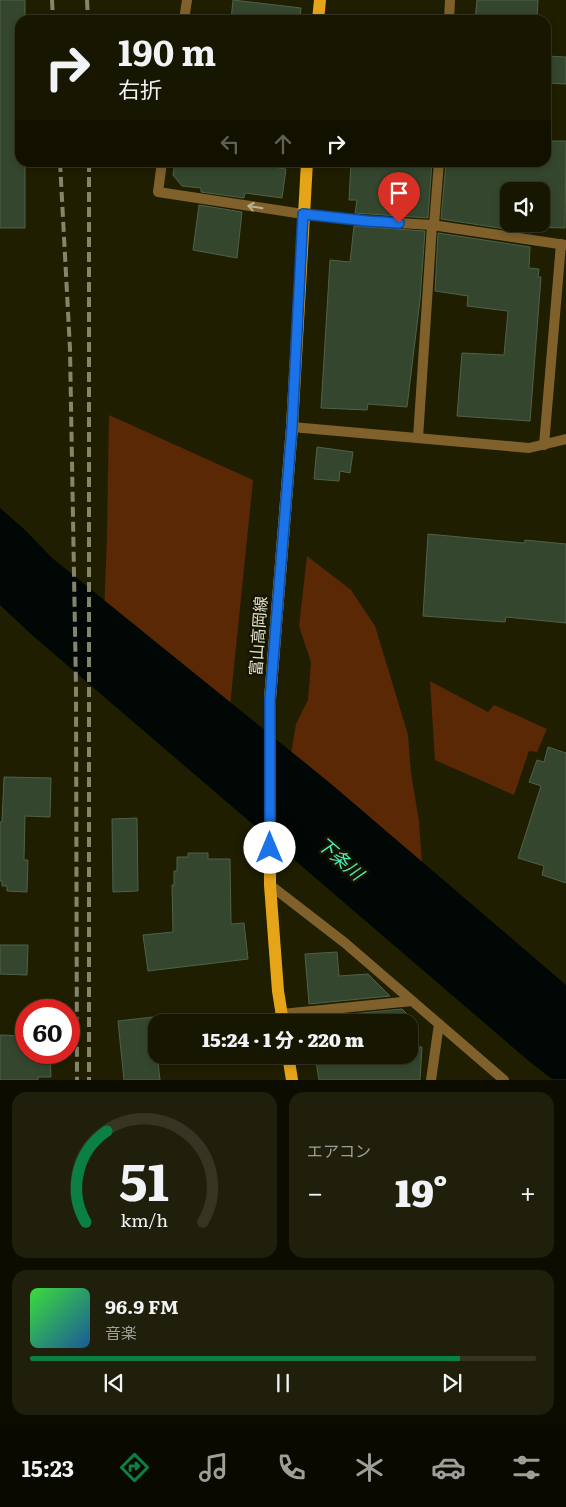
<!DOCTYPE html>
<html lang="ja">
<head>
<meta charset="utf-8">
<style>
  body { margin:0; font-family:Literata,"Noto Sans JP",serif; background:#201f0b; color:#f1f3f6; height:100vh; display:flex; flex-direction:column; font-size:19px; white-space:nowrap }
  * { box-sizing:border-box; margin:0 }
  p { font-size:16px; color:#9e9f99 }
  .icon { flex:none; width:28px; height:28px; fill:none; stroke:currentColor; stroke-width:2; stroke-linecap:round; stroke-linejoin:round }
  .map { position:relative; height:1080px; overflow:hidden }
  .panel { display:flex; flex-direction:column; gap:12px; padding:12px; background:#0d0c01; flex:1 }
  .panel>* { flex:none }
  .hud { position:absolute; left:15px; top:15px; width:536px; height:152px; border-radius:15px; box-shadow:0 2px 8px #0003,0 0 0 1px #363523; background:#171601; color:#f1f3f6; overflow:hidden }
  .fabs { position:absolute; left:500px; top:182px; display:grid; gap:10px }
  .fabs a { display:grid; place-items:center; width:50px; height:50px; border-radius:10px; background:#171601; box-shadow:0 2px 8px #0003,0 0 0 1px #363523; font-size:25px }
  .speed { position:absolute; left:15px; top:999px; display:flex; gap:10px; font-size:25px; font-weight:700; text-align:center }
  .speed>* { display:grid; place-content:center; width:65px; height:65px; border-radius:50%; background:#171601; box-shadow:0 2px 8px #0003,0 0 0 1px #363523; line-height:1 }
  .speed .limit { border:8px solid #d22; background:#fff; color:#111 }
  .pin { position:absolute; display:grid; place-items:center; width:42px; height:42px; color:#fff; margin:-51px -21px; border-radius:50% 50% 50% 0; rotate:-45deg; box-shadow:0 0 5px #0007 }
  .pin .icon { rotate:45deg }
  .me { position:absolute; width:55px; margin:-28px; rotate:0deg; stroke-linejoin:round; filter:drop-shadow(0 0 4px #0008) }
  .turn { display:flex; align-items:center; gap:18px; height:105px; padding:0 20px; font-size:22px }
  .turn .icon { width:65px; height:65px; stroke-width:2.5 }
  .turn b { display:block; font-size:35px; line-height:42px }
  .lanes { display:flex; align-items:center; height:48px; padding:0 20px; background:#0003; justify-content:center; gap:25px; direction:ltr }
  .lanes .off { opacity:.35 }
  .big { font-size:38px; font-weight:800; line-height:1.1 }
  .panel .widget { flex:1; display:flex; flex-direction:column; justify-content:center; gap:8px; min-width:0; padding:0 18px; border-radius:15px; background:#201f0b }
  .panel .dial { align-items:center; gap:0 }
  .dial svg { height:130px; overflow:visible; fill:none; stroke:#363523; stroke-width:7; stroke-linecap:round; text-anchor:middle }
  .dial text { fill:#f1f3f6; stroke:none }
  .song { display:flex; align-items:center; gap:15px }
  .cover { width:60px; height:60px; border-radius:8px; background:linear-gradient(135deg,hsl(120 70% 55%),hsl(210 70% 35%)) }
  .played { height:5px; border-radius:2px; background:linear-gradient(90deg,#0b8043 85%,#363523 85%) }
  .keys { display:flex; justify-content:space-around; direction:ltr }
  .heat { display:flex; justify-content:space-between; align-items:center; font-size:28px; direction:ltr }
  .panel .tiles { flex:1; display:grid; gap:12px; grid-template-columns:1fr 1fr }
  .widget:last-child { grid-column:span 2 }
  .trip { position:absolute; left:148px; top:1014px; width:270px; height:50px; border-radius:15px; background:#171601; box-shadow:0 2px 8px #0003,0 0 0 1px #363523; font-weight:800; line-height:50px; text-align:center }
  .tab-bar { display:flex; height:80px; justify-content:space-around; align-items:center; background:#090900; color:#9e9f99 }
  .tab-bar .icon { width:35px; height:35px }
  .tab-bar .on { color:#0b8043 }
  .tab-bar b { font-size:22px; color:#f1f3f6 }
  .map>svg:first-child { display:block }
</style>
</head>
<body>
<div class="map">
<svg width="566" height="1080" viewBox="0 0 566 1080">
  <rect width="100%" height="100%" fill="#1f1e01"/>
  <g fill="#5b2805">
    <polygon points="109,415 253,480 228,726 104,617 107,536"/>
    <polygon points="307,556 351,590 375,626 408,735 411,773 419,821 422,864 291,754 296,724 308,700 311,662 299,626"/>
    <polygon points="430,681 488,712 494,705 547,729 537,752 529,751 514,795 435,760"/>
  </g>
  <polygon fill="#000704" points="0,508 25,530 52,558 330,783 566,985 566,1079 552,1079 530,1062 32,635 0,605"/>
  <g fill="#34472e" stroke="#4e6248" fill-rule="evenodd">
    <polygon points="0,0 25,0 25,20 20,20 20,162 25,162 25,228 0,228"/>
    <polygon points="233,0 301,8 300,20 231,20"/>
    <polygon points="477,0 538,0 537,20 475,20"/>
    <polygon points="546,56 566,57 566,84 546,83"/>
    <path d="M546,141h20l-1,87 -33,-1 -1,6 -90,-14 5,-57h100zM509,191h32v33h-32z"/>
    <polygon points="175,162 242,162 286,169 282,198 245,193 244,198 201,192 201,188 182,186 173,175"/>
    <polygon points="351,162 432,162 428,218 355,213 357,200 349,200"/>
    <polygon points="199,205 242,212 237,258 193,250"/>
    <polygon points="354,226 425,231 420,300 407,407 368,404 367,410 321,408 330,260 350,262"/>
    <polygon points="438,233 530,247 529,268 539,269 538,277 541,277 530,421 457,416 462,353 504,355 508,311 467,306 468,296 435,291"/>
    <polygon points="317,447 353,452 350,473 340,471 339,481 314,479"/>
    <polygon points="428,534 524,543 525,540 566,544 566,623 506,617 505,622 423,616"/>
    <polygon points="548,747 566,753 566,883 542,875 544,866 518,858 541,786 529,782 537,760 544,762"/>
    <polygon points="4,777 51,778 50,817 25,816 24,860 28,860 27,892 7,891 7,886 2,886 2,881 0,881 0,822 2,822"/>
    <polygon points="137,818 138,891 113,892 112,819"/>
    <polygon points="188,853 208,853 208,859 230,859 231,924 244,923 248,959 148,971 143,935 173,932 172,885 174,885 174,871 177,871 177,857 188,857"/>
    <polygon points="0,945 28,945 27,975 0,974"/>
    <polygon points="337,952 339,976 368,974 390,996 309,1004 305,954"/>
    <polygon points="402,1009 408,1015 409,1022 310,1022 309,1018"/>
    <polygon points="153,1017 160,1080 124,1080 118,1021"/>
    <polygon points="409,1023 412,1046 422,1047 420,1080 319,1080 315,1055 409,1055"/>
    <polygon points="0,1035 26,1036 26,1052 50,1052 51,1077 38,1077 38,1080 0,1080"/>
  </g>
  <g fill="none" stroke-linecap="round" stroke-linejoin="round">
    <g stroke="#80612b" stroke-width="10">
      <polyline points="184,20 187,0"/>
      <polyline points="449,20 450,0"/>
      <polyline points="162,162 158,192 303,214 367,221 432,225 566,245"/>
      <polyline points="434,225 439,162"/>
      <polyline points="418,438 432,225"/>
      <polyline points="544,445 561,244"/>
      <polyline points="270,885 345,943 504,1080"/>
      <polyline points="282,1014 412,1001"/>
      <polyline points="431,1080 439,1024"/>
    </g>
    <polyline stroke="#80612b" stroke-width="10" points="292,427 529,448 566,439"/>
    <g stroke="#e6a519" stroke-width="12">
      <polyline points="318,20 320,0"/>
      <polyline points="283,1022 278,991 270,885 270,699 292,427 307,162"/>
      <polyline points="288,1055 292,1080"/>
    </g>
    <g stroke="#85856e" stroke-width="4" stroke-dasharray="10 5" stroke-linecap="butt">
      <polyline points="52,0 53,20"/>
      <polyline points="87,0 88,20"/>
      <polyline points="60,162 70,349 76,687 77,1080"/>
      <polyline points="89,162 89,1080"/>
    </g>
  </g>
  <defs><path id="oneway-shaft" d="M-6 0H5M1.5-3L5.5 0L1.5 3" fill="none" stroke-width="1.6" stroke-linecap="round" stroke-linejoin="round" transform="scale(1.25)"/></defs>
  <use stroke="#bbb08f" href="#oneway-shaft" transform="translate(255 207) rotate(-171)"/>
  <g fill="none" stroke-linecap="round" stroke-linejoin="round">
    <defs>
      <polyline id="route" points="270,848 270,699 292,427 303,214 367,221 399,223"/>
    </defs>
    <use href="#route" stroke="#114b97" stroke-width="12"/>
    <use href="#route" stroke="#1a73e8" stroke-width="9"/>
  </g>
  <g text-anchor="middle" stroke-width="5" stroke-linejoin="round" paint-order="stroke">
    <g font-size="16" fill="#e3e4d2" stroke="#161500">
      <text transform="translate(258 636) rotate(-86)" y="6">富山高岡線</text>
    </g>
    <g font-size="18" font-style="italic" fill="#4beebd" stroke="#161500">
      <text transform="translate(340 859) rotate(41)" y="6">下条川</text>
    </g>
  </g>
</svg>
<div class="fabs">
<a><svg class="icon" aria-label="sound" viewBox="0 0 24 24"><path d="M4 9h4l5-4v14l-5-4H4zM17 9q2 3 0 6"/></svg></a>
</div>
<div class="speed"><div class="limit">60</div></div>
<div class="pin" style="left:399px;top:223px;background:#d93025"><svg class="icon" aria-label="arrive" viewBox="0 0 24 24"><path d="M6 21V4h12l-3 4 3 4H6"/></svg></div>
<svg class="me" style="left:270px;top:848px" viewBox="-20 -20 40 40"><circle r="19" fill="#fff"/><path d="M0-13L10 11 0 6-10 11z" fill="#1a73e8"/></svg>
<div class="trip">15:24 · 1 分 · 220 m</div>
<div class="hud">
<div class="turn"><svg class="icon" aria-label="right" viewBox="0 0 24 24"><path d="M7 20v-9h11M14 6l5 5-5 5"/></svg><div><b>190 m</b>右折</div></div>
<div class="lanes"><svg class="icon off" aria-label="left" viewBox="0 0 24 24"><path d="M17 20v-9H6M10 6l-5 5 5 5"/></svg><svg class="icon off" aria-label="ahead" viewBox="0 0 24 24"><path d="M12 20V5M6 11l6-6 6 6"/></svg><svg class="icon" aria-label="right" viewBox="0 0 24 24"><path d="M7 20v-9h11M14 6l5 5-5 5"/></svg></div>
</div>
</div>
<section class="panel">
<div class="tiles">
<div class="widget dial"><svg viewBox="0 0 100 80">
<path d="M14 69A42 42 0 1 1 86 69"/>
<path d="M14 69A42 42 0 0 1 27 13" stroke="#0b8043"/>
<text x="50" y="56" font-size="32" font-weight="700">51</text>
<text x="50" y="72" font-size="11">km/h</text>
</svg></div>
<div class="widget"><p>エアコン</p>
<div class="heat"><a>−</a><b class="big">19°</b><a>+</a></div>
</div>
<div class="widget">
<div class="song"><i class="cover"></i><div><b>96.9 FM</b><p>音楽</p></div></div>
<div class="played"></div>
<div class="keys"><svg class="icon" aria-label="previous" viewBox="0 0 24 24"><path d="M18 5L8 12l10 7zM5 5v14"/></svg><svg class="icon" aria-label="pause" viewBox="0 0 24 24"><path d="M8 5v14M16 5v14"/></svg><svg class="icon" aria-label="next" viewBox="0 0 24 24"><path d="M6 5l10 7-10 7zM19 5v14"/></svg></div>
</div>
</div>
</section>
<nav class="tab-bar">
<b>15:23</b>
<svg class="icon on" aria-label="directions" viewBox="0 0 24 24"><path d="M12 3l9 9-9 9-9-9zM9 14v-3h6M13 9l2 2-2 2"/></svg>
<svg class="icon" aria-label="music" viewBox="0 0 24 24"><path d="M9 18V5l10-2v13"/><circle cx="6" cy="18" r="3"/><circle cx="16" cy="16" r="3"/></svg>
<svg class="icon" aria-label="phone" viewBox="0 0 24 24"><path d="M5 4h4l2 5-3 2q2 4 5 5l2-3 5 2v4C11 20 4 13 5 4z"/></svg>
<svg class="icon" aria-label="climate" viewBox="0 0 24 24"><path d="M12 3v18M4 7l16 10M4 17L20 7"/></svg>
<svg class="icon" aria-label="car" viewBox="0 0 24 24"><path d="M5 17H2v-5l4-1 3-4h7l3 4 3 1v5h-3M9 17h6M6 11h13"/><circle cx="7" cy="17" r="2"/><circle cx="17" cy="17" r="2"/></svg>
<svg class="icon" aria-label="filters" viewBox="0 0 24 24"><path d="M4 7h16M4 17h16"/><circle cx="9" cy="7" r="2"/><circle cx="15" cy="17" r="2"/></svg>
</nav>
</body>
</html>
